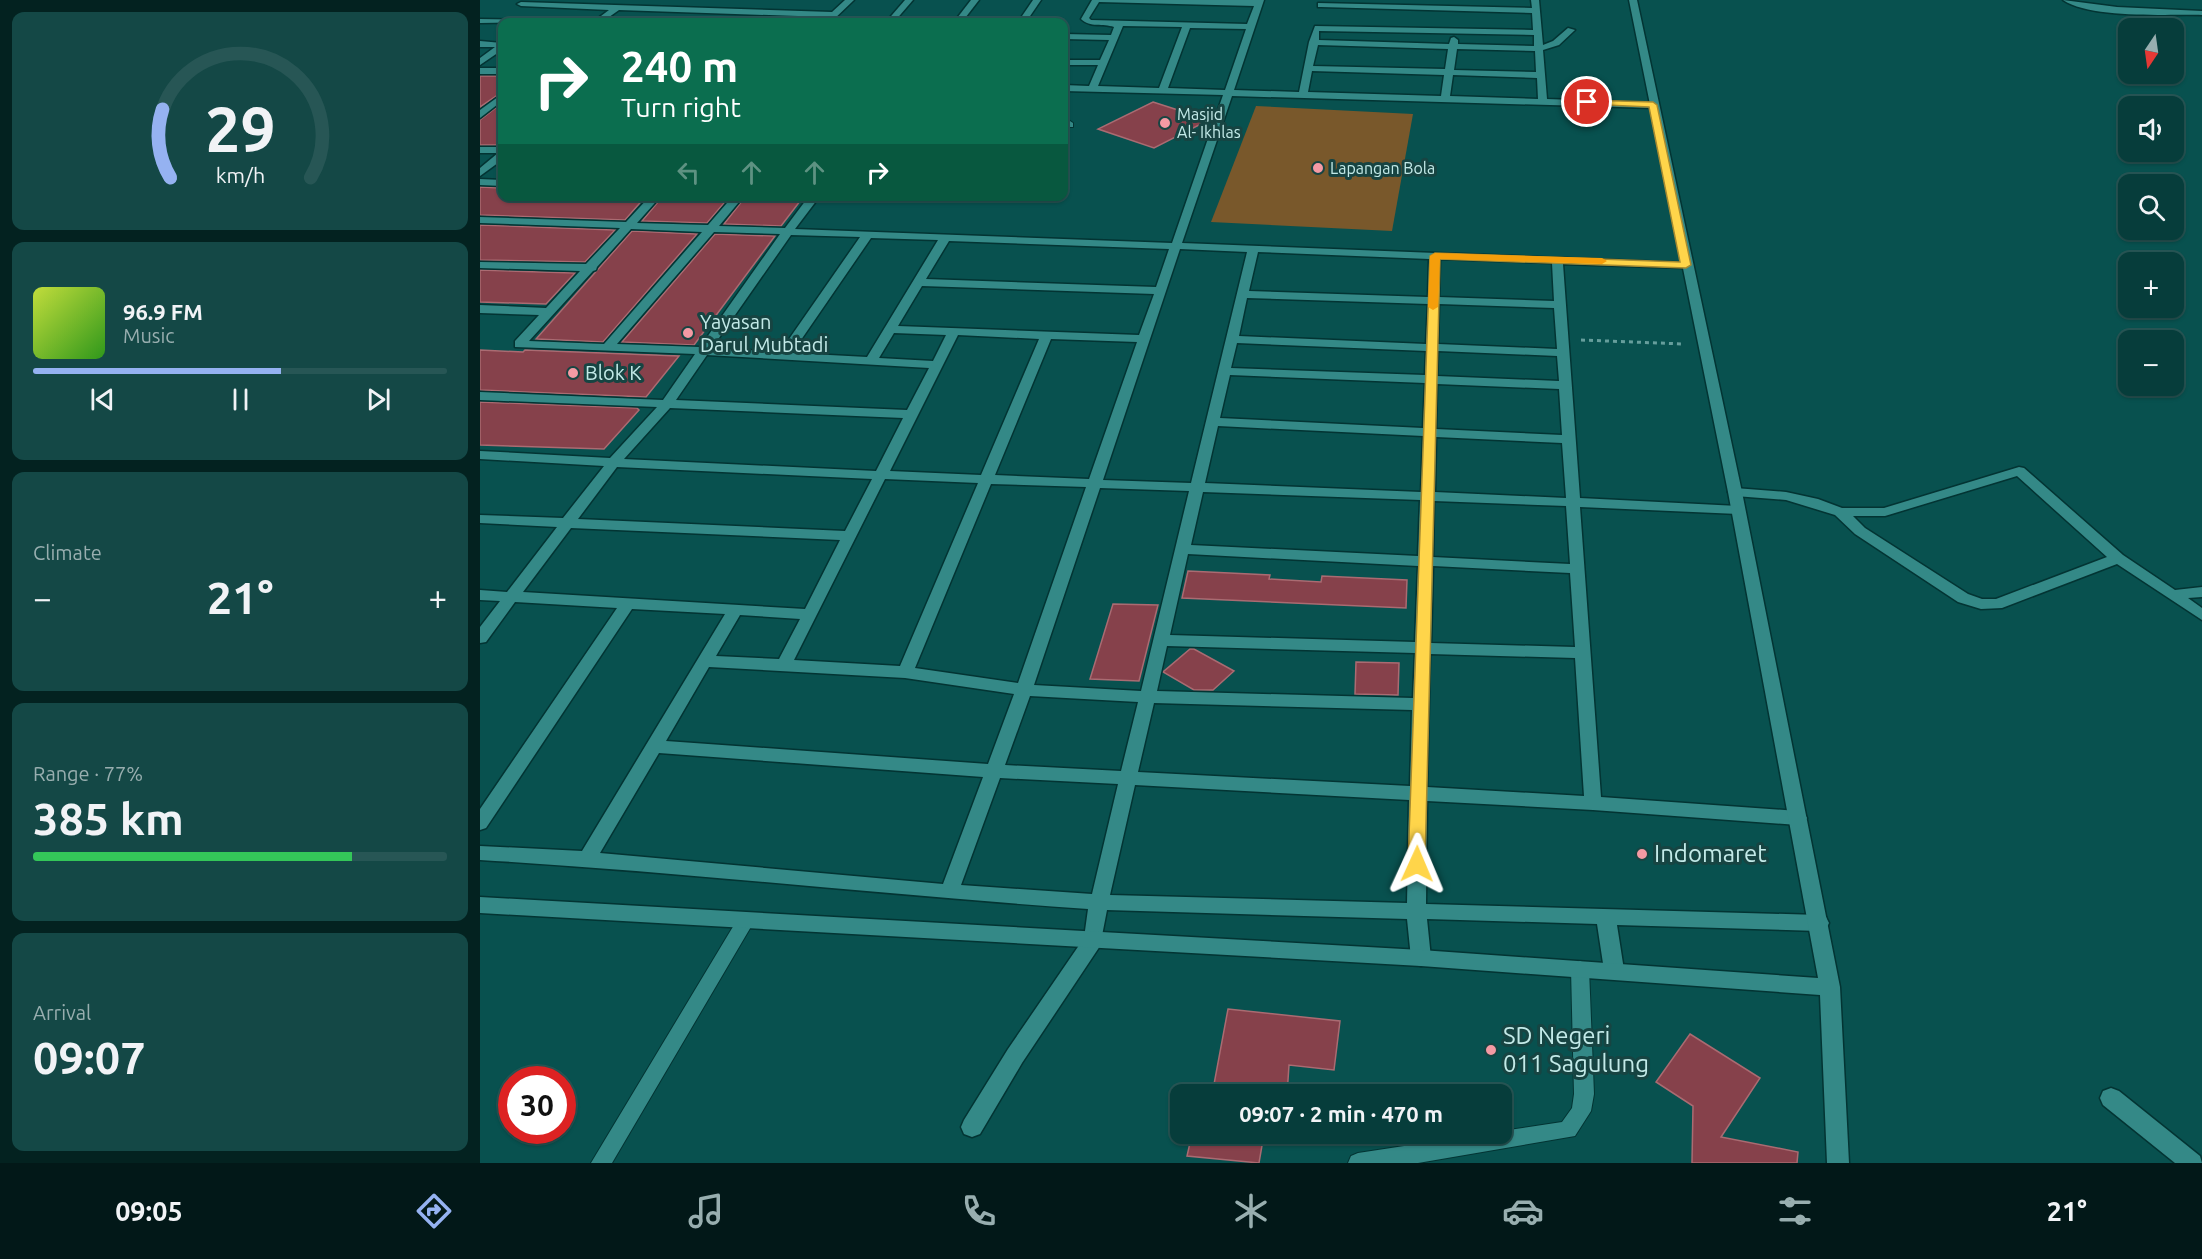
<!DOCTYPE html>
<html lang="en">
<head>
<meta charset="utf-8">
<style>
  body { margin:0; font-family:Ubuntu,sans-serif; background:#144846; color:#f1f3f6; height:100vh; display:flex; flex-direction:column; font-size:22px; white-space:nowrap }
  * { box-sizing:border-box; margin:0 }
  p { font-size:20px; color:#98aeaf }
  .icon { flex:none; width:33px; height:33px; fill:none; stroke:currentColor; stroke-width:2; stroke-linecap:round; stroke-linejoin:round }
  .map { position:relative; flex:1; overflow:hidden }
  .details { display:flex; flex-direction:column; gap:12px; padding:12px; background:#032220; width:480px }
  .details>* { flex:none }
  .top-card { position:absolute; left:18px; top:18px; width:570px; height:183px; border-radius:12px; box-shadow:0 2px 4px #0004,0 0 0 2px #275655; background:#0b6e4f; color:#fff; overflow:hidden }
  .needle { width:39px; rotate:193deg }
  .buttons { position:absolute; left:1638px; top:18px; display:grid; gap:12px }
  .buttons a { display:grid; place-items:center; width:66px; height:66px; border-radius:12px; background:#063d3b; box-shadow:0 2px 4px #0004,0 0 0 2px #275655; font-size:30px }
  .speed { position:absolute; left:18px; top:1066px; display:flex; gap:12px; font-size:30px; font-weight:700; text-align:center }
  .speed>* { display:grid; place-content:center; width:78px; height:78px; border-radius:50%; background:#063d3b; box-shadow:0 2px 4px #0004,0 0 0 2px #275655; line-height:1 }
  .speed .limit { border:9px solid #d22; background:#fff; color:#111 }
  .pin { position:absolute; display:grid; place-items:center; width:51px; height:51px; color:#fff; margin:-26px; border:3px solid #fff; border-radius:50%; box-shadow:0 2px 6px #0007 }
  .me { position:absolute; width:66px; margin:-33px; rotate:1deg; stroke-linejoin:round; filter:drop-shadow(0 0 4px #0008) }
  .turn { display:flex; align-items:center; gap:21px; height:126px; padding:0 24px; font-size:27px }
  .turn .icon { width:78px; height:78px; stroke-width:2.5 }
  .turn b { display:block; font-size:42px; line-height:51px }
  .lanes { display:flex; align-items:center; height:57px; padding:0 24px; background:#0003; justify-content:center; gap:30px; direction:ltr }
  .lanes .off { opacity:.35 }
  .big { font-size:45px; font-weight:700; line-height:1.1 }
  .details .card { flex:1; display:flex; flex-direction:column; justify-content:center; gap:9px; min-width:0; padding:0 21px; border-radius:12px; background:#144846 }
  .details .dial { align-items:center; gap:0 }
  .dial svg { height:156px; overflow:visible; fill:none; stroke:#275655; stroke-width:7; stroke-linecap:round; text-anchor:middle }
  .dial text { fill:#f1f3f6; stroke:none }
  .song { display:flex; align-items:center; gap:18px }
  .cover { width:72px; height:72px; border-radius:9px; background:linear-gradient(135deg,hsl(70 70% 55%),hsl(110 70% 35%)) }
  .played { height:6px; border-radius:3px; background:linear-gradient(90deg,#95b2f1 60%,#275655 60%) }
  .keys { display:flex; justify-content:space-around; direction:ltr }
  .heat { display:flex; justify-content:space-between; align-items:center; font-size:33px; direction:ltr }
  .charge { height:9px; border-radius:4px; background:linear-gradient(90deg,#34c759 77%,#275655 0) }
  .trip { position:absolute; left:690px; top:1084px; width:342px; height:60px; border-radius:12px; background:#063d3b; box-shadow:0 2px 4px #0004,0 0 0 2px #275655; font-weight:700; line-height:60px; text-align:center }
  .tabs { display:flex; height:96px; justify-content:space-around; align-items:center; background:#021818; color:#98aeaf }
  .tabs .icon { width:42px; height:42px }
  .tabs .on { color:#95b2f1 }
  .tabs b { font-size:27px; color:#f1f3f6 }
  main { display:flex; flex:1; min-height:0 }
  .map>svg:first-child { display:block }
</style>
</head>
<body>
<main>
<section class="details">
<div class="card dial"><svg viewBox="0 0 100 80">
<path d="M14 69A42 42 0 1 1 86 69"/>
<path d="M14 69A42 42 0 0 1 10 34" stroke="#95b2f1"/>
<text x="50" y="56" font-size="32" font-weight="700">29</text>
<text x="50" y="72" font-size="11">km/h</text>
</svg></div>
<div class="card">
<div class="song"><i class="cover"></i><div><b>96.9 FM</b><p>Music</p></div></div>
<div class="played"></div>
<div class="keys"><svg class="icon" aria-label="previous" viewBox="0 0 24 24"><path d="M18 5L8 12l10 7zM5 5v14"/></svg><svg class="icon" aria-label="pause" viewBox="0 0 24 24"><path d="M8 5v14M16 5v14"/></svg><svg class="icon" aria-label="next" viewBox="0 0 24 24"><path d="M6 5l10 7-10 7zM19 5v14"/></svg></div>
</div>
<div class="card"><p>Climate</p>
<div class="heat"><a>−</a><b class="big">21°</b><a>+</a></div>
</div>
<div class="card"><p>Range · 77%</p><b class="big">385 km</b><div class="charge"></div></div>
<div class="card"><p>Arrival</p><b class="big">09:07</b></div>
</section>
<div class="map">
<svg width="1722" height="1163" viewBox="0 0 1722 1163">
  <rect width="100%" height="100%" fill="#08514f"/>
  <polygon fill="#79582b" points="776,106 933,114 912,231 731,222"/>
  <g fill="#86414b" stroke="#aa6b72" stroke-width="1.5">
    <polygon points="0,76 22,76 22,92 0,107"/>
    <polygon points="673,102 729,120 674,148 618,129"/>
    <polygon points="22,103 22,145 0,145 0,120"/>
    <polygon points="0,187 22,188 22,196 166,196 145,220 0,215"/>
    <polygon points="183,196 250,196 227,223 162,221"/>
    <polygon points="266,196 324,196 301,226 244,224"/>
    <polygon points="0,225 135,230 105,262 0,260"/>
    <polygon points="152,231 217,234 123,342 56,339"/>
    <polygon points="235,234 295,236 214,345 142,342"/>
    <polygon points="0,270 95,273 66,304 0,302"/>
    <polygon points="0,350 43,352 45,350 199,356 166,397 0,390"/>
    <polygon points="0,402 157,408 159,410 124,449 0,445"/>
    <polygon points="708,571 790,575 789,579 841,582 842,576 927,580 926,608 702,598"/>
    <polygon points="633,604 678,605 659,681 610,679"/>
    <polygon points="710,649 714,649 754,671 733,690 714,690 683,672"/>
    <polygon points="876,662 919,663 918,695 875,694"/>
    <polygon points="748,1009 860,1021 854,1070 809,1065 807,1095 732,1095"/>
    <polygon points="1210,1034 1280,1078 1241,1137 1318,1152 1317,1163 1212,1163 1213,1106 1176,1082"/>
    <polygon points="712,1134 784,1134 779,1163 707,1156"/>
  </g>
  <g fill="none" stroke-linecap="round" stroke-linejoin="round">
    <defs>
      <g id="service">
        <polygon points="584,117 593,123 593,127 587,127 584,124"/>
        <polygon points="266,913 272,915 275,920 272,925 132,1163 111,1163 260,915"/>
        <polygon points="1100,961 1106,964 1109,969 1114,1094 1111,1111 1095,1136 938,1163 868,1163 871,1156 878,1153 1003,1134 1022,1134 1022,1131 1082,1122 1092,1108 1094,1094 1091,969 1094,964"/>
      </g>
      <g id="minor">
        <polygon points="365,0 374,0 351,22 343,22 347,17 139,10 122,22 113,22 129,10 41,6 37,4 41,2 352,12"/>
        <polygon points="425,0 433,0 414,22 406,22"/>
        <polygon points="491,0 499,0 482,22 474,22"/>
        <polygon points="553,0 561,0 546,22 538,22"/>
        <path d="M612,0h172l-30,90 65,2 10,-50 6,-16 218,4 -1,-17 -211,-6h-3v-4l214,5 -1,-8h8l4,45 10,-4 15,-13 7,2 -16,15 -16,5 4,49 109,4 2,2 -5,3 -421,-12 -50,147 508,20 2,2 -6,3 -123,-4 17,234 158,8 7,4 -7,4 -158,-7 21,290 197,14 6,2 3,5 -3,5 -6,2 -205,-15 -166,-9 -1,103 393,11 7,2 3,6 -3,6 -7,2 -202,-6 7,45 -3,6 -7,2 -7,-2 -3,-6 -7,-46 -170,-5 4,39 -3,6 -7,2 -7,-2 -3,-6 -4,-39 -300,-9 -7,36 -78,117 -42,71 -8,3 -8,-3 -3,-7 3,-7 44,-71 76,-111 4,-29c-203,-14 -405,-37 -608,-49v-14l102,5 143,-237 -93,-5 -146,219 -6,2v-21l137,-201 -102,-6 -29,40 -6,1v-16l20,-26 -20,-1v-10l27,2 50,-65 -77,-4v-8l83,3 41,-52 -124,-7v-8l130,7 47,-51 -177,-7v-8l183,8 32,-46 -180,-7v-6l24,-26 -59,-2v-8l66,3 34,-37 -100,-3v-6l106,2 34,-36 -140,-5v-6l146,5 24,-26h11l-24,27 71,2 25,-29h11l-25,30 66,2 24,-32h11l-25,33 377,14 51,-148 -159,-4v-6l25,1 9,-21h-34v-5h36l9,-20 -45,-1v-5l47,1 3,-8c-11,-4 -24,1 -33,-8zM619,2l155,4 -7,18 -156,-4 -2,-2zM643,26l59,1 -23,61 -61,-2zM710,28l56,1 -21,61 -57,-2zM839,31l215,4v11l-76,-2v-4l-4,-3 -3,1 -2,6 -130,-4zM838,45l130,4 -3,20 -132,-3zM977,49l78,2 1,21 -82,-2zM832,71l132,4 -3,21 -133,-4zM973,75l84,3 1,21 -88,-3zM151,229l71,3 -98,112 -75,-3 64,-70 3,-1 1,-3zM234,232l66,2 -80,113 -83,-3zM311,235l69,2 -80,115 -68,-4zM391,238l67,2 -71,117 -75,-4zM469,241l220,8 -13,38 -230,-8zM700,249l67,3 -56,231 -88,-3zM778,252l171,7 -1,38 -179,-6zM960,259l112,4 2,38 -115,-4zM442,286l232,8 -15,41 -241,-9zM767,298l181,6 -2,40 -187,-8zM959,304l115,4 3,41 -119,-5zM414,333l52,2 -13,26 -54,-3zM478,335l81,4 -58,136 -91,-4zM571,339l86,3 -48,137 -94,-4zM757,343l189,8 -1,24 -194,-7zM958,351l119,5 2,25 -122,-5zM227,355l222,13 -22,42 -231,-10zM750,375l195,8 -2,45 -203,-10zM957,384l122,5 3,46 -126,-6zM190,408l233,10 -27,53 -252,-12zM738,426l205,10 -2,56 -216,-9zM956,437l126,6 4,55 -131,-6zM137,467l255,12 -27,52 -267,-12zM405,479l93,4 -78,183 -106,-6zM511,484l95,3 -68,196 -103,-15zM620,488l89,3 -48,200 -107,-6zM723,492l217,8 -2,56 -227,-11zM954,501l132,5 4,58 -137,-7zM91,528l269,12 -35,69 -282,-17zM708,554l230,12 -3,76 -245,-7zM953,566l137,7 5,74 -144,-4zM260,615l60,4 -21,40 -63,-3zM687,646l248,7 -2,45 -256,-7zM950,654l145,4 9,138 -157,-9zM229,667l196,11 109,16 -26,70 -322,-23zM550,696l108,6 -17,69 -116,-6zM674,703l258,7 -2,76 -272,-14zM179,753l324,24 -40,107 -343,-31zM520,778l118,6 -26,110 -131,-9zM655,785l274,15 -2,103 -297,-8z"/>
        <path d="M1583,0l54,7 85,4v4c-35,-1 -111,4 -139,-15z"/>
        <polygon points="0,19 55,20 59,22 0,23"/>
        <polygon points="0,41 22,43 22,50 0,65 0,58 15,47 0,47"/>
        <rect x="0" y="68" width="22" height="6"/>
        <polygon points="22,94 22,101 0,118 0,110"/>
        <polygon points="0,147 22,147 22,160 0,176 0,168 18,153 0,153"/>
        <polygon points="0,179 22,180 22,186 0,185"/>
        <path d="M1539,467l5,1 99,87 52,35 27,-3v10l-14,1 14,10v12l-85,-56 -115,44 -21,1 -23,-7 -103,-68 -20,-19 -49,-15 -51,-4 -7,-4 7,-4 51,4 32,7 24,9h42zM1537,476l90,81 -111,42h-14l-14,-5 -103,-66 -12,-12h32z"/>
        <polygon points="1631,1088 1639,1091 1720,1156 1722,1163 1695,1163 1623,1105 1620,1098 1623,1091"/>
      </g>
      <polygon id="tertiary" points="1149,0 1157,0 1262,492 1360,987 1369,1163 1347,1163 1340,995 941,966 0,913 0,897 941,950 1338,978 1248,492"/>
    </defs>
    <use href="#service" stroke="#033433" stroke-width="2"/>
    <use href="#minor" stroke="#033433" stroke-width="3"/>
    <use href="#tertiary" stroke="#033433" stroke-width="3"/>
    <polyline stroke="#669e9c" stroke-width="3" stroke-dasharray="4 4" stroke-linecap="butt" points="1101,340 1204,344"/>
    <use href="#service" fill="#348987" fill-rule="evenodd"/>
    <use href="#minor" fill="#348987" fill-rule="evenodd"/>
    <use href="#tertiary" fill="#348987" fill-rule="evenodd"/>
  </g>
  <polygon fill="#ffd54a" stroke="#a68a30" stroke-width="1.5" points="1107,100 1173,102 1177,105 1211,265 1206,268 960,259 945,864 943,868 937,870 931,868 928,864 950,256 955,253 1200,262 1169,107 1104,104 1103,102"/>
  <polygon fill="#f59e0b" points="955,253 1122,258 1127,261 1122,264 960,259 958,307 953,310 948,307 950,256"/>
  <g fill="#f49aa4" stroke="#174442" stroke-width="2">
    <circle cx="685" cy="123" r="6"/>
    <circle cx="838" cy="168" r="6"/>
    <circle cx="208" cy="333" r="6"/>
    <circle cx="93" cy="373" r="6"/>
    <circle cx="1162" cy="854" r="6"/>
    <circle cx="1011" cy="1050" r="6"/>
  </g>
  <g text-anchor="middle" stroke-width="6" stroke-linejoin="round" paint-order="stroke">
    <g font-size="16" fill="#c3eae8" stroke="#174442" text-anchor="start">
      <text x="697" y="120">Masjid<tspan x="697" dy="18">Al- Ikhlas</tspan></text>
      <text x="850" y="174">Lapangan Bola</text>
    </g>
    <g font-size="20" fill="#c3eae8" stroke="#174442" text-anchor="start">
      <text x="220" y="329">Yayasan<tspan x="220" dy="23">Darul Mubtadi</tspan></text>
      <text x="105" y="380">Blok K</text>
    </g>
    <g font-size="24" fill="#c3eae8" stroke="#174442" text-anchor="start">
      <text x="1174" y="862">Indomaret</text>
      <text x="1023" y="1044">SD Negeri<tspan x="1023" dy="28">011 Sagulung</tspan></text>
    </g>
  </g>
</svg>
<div class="buttons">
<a><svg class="needle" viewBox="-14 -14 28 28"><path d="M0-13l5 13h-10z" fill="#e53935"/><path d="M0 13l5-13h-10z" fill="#98aeaf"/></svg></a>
<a><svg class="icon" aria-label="sound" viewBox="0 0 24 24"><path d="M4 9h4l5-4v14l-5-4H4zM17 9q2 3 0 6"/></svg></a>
<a><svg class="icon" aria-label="search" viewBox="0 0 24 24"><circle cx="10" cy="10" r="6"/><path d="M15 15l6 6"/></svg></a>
<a>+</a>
<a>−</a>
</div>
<div class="speed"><div class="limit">30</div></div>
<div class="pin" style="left:1107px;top:102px;background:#d93025"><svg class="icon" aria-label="arrive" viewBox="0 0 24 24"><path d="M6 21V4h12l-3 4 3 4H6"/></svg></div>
<svg class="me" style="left:937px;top:864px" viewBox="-20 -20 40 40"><path d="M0-17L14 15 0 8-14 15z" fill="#ffd54a" stroke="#fff" stroke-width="4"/></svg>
<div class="trip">09:07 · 2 min · 470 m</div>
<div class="top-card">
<div class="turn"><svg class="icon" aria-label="right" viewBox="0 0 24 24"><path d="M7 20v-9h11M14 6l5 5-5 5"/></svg><div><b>240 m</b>Turn right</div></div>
<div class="lanes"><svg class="icon off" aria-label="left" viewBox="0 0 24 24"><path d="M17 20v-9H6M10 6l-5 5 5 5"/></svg><svg class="icon off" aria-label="ahead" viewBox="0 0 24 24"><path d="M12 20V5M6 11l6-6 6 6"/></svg><svg class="icon off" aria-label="ahead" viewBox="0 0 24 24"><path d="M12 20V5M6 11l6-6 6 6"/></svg><svg class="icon" aria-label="right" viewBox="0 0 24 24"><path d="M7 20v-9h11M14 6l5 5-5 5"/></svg></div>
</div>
</div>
</main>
<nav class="tabs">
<b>09:05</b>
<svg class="icon on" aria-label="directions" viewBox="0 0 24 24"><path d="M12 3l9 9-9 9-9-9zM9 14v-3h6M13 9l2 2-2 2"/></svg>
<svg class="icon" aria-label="music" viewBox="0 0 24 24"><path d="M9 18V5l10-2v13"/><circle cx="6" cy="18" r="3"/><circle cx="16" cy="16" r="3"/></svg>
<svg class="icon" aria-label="phone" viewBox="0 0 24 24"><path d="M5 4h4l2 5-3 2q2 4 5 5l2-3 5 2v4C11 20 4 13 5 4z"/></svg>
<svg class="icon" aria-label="climate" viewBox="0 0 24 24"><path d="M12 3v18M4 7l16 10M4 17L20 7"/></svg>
<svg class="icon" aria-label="car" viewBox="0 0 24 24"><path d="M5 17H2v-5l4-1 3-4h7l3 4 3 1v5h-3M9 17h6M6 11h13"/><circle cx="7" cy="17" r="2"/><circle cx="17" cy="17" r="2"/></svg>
<svg class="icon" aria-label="filters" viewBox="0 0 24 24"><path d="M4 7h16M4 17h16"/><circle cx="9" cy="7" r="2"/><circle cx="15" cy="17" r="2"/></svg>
<b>21°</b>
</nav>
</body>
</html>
